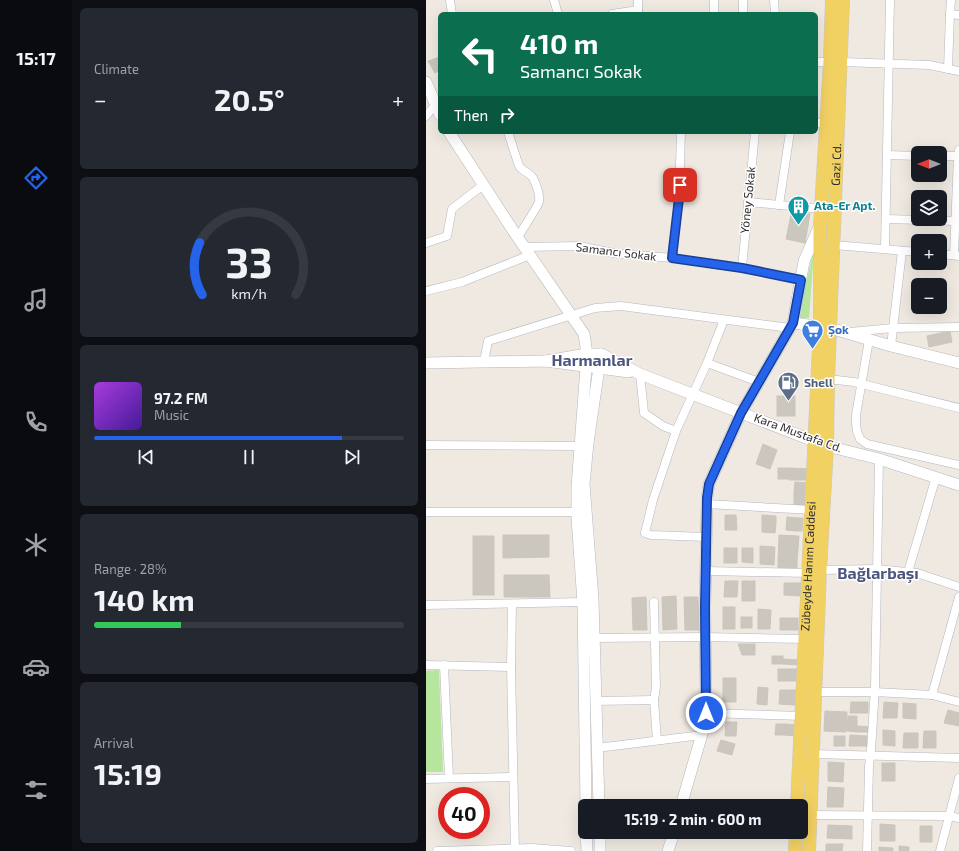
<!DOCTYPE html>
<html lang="en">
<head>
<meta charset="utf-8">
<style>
  body { margin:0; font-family:"Exo 2",sans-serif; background:#242831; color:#f1f3f6; height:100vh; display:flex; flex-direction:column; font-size:15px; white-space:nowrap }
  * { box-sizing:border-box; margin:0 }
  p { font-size:13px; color:#9ea1a6 }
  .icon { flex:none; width:22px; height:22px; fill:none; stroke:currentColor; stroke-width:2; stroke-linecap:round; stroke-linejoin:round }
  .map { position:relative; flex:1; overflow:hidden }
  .sheet { display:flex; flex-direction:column; gap:8px; padding:8px; background:#0d0f14; width:354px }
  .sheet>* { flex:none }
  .top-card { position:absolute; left:12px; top:12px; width:380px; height:122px; border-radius:6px; box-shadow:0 4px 16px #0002; background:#0b6e4f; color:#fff; overflow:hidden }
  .needle { width:26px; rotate:270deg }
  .tools { position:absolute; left:485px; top:146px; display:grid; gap:8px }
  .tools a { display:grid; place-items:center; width:36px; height:36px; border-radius:6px; background:#171b24; box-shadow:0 4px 16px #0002; font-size:20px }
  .speed { position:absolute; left:12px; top:787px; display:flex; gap:8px; font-size:20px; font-weight:700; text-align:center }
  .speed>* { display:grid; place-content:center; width:52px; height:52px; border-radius:50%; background:#171b24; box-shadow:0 4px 16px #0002; line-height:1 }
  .speed .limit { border:6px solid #d22; background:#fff; color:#111 }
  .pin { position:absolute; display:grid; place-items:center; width:34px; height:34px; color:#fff; margin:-17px; border-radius:8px; box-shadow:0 2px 6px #0006 }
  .me { position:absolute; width:44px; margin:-22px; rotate:0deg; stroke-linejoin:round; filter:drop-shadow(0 0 3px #0008) }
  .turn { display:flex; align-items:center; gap:14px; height:84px; padding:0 16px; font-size:18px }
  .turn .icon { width:52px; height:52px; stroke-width:2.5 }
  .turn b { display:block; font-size:28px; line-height:34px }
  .then { display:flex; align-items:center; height:38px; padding:0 16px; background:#0003; gap:8px; font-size:15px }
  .big { font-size:30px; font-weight:700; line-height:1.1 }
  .sheet .card { flex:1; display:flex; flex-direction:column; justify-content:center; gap:6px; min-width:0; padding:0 14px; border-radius:6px; background:#242831 }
  .sheet .dial { align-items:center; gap:0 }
  .dial svg { height:104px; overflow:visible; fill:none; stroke:#363941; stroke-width:7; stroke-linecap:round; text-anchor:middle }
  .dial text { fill:#f1f3f6; stroke:none }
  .song { display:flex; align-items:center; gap:12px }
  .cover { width:48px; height:48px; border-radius:6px; background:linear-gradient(135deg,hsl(280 70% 55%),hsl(260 70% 35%)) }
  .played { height:4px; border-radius:2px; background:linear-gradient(90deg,#2563eb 80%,#363941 80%) }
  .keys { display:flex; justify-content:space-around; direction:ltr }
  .heat { display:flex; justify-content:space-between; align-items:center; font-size:22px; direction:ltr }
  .charge { height:6px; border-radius:3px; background:linear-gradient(90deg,#34c759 28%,#363941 0) }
  .trip { position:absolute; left:152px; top:799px; width:230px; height:40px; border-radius:6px; background:#171b24; box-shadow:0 4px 16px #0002; font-weight:700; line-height:40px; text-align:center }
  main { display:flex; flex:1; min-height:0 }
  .tab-bar { display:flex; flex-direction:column; width:72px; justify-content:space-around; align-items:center; background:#090b0e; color:#9ea1a6 }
  .tab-bar .icon { width:28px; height:28px }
  .tab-bar .current { color:#2563eb }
  .tab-bar b { font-size:18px; color:#f1f3f6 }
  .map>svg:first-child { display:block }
</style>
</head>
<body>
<main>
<nav class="tab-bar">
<b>15:17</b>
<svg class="icon current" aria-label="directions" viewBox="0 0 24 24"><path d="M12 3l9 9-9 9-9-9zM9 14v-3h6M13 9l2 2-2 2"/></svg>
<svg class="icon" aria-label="music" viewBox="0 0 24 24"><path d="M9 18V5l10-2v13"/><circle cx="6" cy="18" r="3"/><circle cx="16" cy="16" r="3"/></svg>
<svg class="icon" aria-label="phone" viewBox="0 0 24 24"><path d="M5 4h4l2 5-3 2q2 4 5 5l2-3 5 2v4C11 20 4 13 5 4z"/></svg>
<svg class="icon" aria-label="climate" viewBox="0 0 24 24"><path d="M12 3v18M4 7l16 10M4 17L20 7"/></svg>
<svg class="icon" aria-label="car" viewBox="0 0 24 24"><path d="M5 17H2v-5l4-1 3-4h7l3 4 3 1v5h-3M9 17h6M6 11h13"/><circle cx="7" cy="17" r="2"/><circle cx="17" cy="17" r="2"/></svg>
<svg class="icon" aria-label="filters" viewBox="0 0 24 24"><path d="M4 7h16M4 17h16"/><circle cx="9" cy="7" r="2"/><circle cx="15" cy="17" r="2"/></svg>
</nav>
<section class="sheet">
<div class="card"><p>Climate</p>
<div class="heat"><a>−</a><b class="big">20.5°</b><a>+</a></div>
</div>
<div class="card dial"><svg viewBox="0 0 100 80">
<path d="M14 69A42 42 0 1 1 86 69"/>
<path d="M14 69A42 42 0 0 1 12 29" stroke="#2563eb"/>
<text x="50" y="56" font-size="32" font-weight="700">33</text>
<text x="50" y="72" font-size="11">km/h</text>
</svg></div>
<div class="card">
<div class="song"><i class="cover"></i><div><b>97.2 FM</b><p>Music</p></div></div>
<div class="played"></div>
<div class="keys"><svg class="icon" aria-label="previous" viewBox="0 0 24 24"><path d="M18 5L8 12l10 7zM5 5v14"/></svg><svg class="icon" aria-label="pause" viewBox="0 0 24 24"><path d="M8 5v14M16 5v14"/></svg><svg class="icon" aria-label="next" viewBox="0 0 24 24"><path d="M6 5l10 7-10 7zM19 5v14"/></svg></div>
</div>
<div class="card"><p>Range · 28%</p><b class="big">140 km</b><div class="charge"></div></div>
<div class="card"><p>Arrival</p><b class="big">15:19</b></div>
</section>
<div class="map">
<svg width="533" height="851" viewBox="0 0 533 851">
  <rect width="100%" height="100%" fill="#efe9e1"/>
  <g fill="#b6e59e">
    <polygon points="388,249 383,318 374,318 378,292"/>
    <polygon points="13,670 17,772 0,772 0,671"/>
  </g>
  <g fill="#cbc7bf" stroke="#cbc5ba">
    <polygon points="14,57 14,70 9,73 2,61"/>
    <polygon points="366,210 384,214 379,243 360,239"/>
    <polygon points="524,331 526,342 503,347 501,336"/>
    <rect x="351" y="396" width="18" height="20"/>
    <polygon points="337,444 351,450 344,469 330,464"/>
    <rect x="352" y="468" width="11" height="11"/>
    <polygon points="363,468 384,469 384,480 363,480"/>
    <polygon points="369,482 383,483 383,493 368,492"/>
    <polygon points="368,492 383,493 383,507 368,506"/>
    <polygon points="299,515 310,515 311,530 299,530"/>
    <polygon points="336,515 350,516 350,523 336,522"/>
    <polygon points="361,517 371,518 370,531 360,530"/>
    <polygon points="371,518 377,518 376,531 370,531"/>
    <polygon points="336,522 350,523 349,533 336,532"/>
    <polygon points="77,535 123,535 123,557 77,558"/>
    <polygon points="353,535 373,536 371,562 352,561"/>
    <rect x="47" y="536" width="21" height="59"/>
    <polygon points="334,546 349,547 348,565 334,564"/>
    <rect x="298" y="548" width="13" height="15"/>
    <polygon points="316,548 327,548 327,563 316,562"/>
    <polygon points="352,561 371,562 371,569 352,568"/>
    <polygon points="78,575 123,575 124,597 78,597"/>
    <polygon points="299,581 312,581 311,597 298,597"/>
    <rect x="316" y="581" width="13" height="20"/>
    <polygon points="358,583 375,583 374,596 358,595"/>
    <polygon points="250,596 251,629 237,630 236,597"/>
    <polygon points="220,597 221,630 207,630 206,598"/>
    <polygon points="258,597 272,597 273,630 259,630"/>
    <rect x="297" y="607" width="12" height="22"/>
    <polygon points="332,609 345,610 344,629 332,629"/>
    <rect x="315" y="617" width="11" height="11"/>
    <rect x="354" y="618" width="18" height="12"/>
    <polygon points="312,644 329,644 329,655 316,655"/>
    <rect x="346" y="656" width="11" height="8"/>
    <polygon points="357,659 375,660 374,665 357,664"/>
    <rect x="352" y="669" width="19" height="12"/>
    <rect x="297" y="678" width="13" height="24"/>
    <polygon points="332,687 342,688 341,705 331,704"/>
    <polygon points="354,690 370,690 369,705 353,704"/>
    <polygon points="425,702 442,702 442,713 424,713"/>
    <polygon points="458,702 472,703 471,718 457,718"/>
    <polygon points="477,703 490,704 490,719 477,718"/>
    <polygon points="522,710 533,713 533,726 518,723"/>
    <polygon points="399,711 421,712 420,732 398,731"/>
    <polygon points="422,716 431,716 431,732 421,731"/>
    <polygon points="300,722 311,722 310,736 299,736"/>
    <polygon points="350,724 359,724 358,735 349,735"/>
    <polygon points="359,724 371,725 370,736 358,735"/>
    <polygon points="431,726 444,727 444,732 431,732"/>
    <polygon points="457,730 469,731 469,746 457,745"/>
    <polygon points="498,731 510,731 510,748 497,748"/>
    <polygon points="478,733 492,733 492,748 477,748"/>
    <polygon points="424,735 441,736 441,746 423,746"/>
    <rect x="408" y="736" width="11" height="10"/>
    <polygon points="295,740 309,744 306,755 291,751"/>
    <polygon points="402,762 418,763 417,782 402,781"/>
    <rect x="456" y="763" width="13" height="6"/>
    <rect x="456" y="769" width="13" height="12"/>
    <polygon points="402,787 418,788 417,807 401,807"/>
    <polygon points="352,803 352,806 320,806 320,805"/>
    <polygon points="454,824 469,825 469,841 454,841"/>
    <polygon points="402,825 426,826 426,839 401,838"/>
    <rect x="494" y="826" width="12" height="16"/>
    <polygon points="400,844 417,844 416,851 400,851"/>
    <polygon points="473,846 483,847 483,851 473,851"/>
    <polygon points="453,847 467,848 467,851 453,851"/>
  </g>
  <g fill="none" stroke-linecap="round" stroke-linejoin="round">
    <defs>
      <g id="minor">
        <polyline points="24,0 26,14"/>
        <polyline points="128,0 132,14"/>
        <polyline points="212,0 212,14"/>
        <polyline points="348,0 349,14"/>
        <polyline points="186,14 212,10"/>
        <polyline points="288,14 288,0"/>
        <polyline points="317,14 317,0"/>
        <polyline points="524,14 525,0"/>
        <polyline points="390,62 404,62"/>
        <polyline points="415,62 503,65 533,71"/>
        <polyline points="522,69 524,14 533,15"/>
        <polyline points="0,116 9,105 14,104"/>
        <polyline points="390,123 400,123"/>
        <path d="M82,132l11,34c4,6 10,6 14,12 3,6 7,17 6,24 -2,6 -17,28 -21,35"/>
        <polyline points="461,155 492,156"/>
        <polyline points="514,156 532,156"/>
        <polyline points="322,202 395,209"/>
        <polyline points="353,205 364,132"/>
        <polyline points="460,219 529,221"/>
        <polyline points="0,243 21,236 26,209 57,185"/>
        <polyline points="408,245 492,252"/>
        <polyline points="98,247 153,246 188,253 246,258 316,268 375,280"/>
        <polyline points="459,249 464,0"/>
        <polyline points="514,254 533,256"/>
        <polyline points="528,255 532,156 533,150"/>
        <polyline points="246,258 253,198 255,132"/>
        <polyline points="316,268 329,132"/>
        <polyline points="0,291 36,282 104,255"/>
        <polyline points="424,332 467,328 533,327"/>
        <polyline points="443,340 430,415 430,424 431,431 434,439 441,444 533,465"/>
        <polyline points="465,346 476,251"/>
        <polyline points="58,362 62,341 169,308 195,306 364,328"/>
        <polyline points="281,363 333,382"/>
        <polyline points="214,374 218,413 237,426 250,431"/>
        <polyline points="402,379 428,382 533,408"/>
        <polyline points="0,445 153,446"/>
        <polyline points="281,504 386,510"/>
        <polyline points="0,512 151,512"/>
        <polyline points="280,537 225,535 219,533 227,500 250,431 281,363 298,320"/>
        <polyline points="394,570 450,569 491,573 533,587"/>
        <polyline points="280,571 383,573"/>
        <polyline points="482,572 510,477"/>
        <polyline points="228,602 230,687 228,700 231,740"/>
        <polyline points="86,604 85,667 89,851"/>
        <polyline points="0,605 157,602"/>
        <polyline points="168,638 279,637 379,639"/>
        <polyline points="0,665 85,667"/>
        <polyline points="18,665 23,778"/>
        <polyline points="390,692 448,692 506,695 533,702"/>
        <polyline points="506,695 533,597"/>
        <polyline points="170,701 228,700"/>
        <polyline points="280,713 376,716"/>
        <polyline points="171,748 276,735"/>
        <polyline points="387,754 533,758"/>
        <polyline points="0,779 87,777"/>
        <polyline points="385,815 523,816 533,818"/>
        <polyline points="11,851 106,848 145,851"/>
        <polyline points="441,851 443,766 445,750 449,688 453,459"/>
        <polyline points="514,851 533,778"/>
      </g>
      <g id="tertiary">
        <polyline points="0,82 14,115"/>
        <polyline points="23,132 88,232 158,334 161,354 151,487 151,518 157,602 160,806"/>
        <polyline points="367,323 404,328 465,346 533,363"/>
        <polyline points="120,361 161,354 175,354 214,374 401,446 453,459 533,485"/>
        <polyline points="0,363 120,361 203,372"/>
        <polyline points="173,806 167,599 158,484 162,443 175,354"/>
        <polyline points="255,806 278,727 280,713 279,608 281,498 283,484 315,413 367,323 378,261 393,227"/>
        <polyline points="160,832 161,851"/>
        <polyline points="174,832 174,851"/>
        <polyline points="242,851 248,832"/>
      </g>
      <g id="primary">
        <path id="s1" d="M371,806l23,-480v-100l10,-164 2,-62"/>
        <polyline points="369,851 370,832"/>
        <path id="s2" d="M383,851l11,-281 7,-124 1,-67 15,-379"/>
      </g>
    </defs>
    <use href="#minor" stroke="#b4b7c1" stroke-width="9"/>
    <use href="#tertiary" stroke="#b4b7c1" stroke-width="12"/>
    <use href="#primary" stroke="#c9c9c9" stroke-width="14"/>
    <use href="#minor" stroke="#fff" stroke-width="8"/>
    <use href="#tertiary" stroke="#fff" stroke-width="11"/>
    <use href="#primary" stroke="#f2d163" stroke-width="13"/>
  </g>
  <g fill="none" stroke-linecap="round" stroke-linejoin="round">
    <defs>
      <polyline id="route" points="254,185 253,198 246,258 316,268 375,280 367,323 315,413 283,484 281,498 279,608 280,713"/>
    </defs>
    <use href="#route" stroke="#184099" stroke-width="10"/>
    <use href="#route" stroke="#2563eb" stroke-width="7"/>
  </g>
  <defs>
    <symbol id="building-pin" viewBox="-11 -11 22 30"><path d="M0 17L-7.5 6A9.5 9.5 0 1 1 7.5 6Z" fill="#0f9aa8" stroke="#fff"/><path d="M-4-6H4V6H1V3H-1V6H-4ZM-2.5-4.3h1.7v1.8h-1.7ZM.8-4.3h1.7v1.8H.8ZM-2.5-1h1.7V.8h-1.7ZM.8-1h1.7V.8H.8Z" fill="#fff"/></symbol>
    <symbol id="supermarket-pin" viewBox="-11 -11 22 30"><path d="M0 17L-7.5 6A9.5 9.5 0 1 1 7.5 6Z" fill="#3f7fe0" stroke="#fff"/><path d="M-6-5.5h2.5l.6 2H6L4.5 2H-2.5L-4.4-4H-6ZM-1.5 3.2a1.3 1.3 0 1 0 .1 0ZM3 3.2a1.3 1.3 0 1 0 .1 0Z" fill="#fff"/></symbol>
    <symbol id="fuel-pin" viewBox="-11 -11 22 30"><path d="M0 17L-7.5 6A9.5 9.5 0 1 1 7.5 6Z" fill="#5c6f8a" stroke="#fff"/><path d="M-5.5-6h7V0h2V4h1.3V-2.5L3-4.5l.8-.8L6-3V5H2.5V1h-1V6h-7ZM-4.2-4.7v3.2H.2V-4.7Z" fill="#fff"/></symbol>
  </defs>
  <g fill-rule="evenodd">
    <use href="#building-pin" x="360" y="194" width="25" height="34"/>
    <use href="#supermarket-pin" x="374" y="318" width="25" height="34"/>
    <use href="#fuel-pin" x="350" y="370" width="25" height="34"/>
  </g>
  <g text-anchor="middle" stroke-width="3" stroke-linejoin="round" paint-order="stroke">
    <g font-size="12" fill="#2e2e2e" stroke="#fff">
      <text dy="4" stroke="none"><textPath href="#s2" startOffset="687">Gazi Cd.</textPath></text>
      <text transform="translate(322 200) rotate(-84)" y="4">Yöney Sokak</text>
      <text transform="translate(190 252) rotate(7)" y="4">Samancı Sokak</text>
      <text transform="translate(372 433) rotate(20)" y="4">Kara Mustafa Cd.</text>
      <text dy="4" stroke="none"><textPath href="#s1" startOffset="240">Zübeyde Hanım Caddesi</textPath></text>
    </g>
    <g font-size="12" font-weight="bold" fill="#0d838f" stroke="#fff" text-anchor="start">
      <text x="388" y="210">Ata-Er Apt.</text>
    </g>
    <g font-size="12" font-weight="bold" fill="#366cbe" stroke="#fff" text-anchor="start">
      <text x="402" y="334">Şok</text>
    </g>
    <g font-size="12" font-weight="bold" fill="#4e5e75" stroke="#fff" text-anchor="start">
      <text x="378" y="387">Shell</text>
    </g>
    <g font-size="16" font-weight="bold" fill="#4d5680" stroke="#fff">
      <text x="166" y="366">Harmanlar</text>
      <text x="452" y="579">Bağlarbaşı</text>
    </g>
  </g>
</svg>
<div class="tools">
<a><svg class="needle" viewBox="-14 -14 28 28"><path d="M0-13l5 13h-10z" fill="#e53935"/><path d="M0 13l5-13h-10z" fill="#9ea1a6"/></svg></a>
<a><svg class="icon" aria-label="layers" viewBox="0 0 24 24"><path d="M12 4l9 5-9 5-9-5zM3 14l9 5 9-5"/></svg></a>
<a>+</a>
<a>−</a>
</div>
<div class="speed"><div class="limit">40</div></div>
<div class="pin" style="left:254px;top:185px;background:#d93025"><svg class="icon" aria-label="arrive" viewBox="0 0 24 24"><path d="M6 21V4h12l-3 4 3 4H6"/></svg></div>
<svg class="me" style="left:280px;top:713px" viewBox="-20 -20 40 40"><circle r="17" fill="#2563eb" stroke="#fff" stroke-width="3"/><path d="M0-11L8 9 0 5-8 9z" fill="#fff"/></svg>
<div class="trip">15:19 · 2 min · 600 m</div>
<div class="top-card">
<div class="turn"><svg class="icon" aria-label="left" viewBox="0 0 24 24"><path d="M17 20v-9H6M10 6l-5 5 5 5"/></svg><div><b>410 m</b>Samancı Sokak</div></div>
<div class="then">Then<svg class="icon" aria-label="right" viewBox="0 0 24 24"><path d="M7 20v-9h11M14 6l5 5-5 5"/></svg></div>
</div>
</div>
</main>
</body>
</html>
